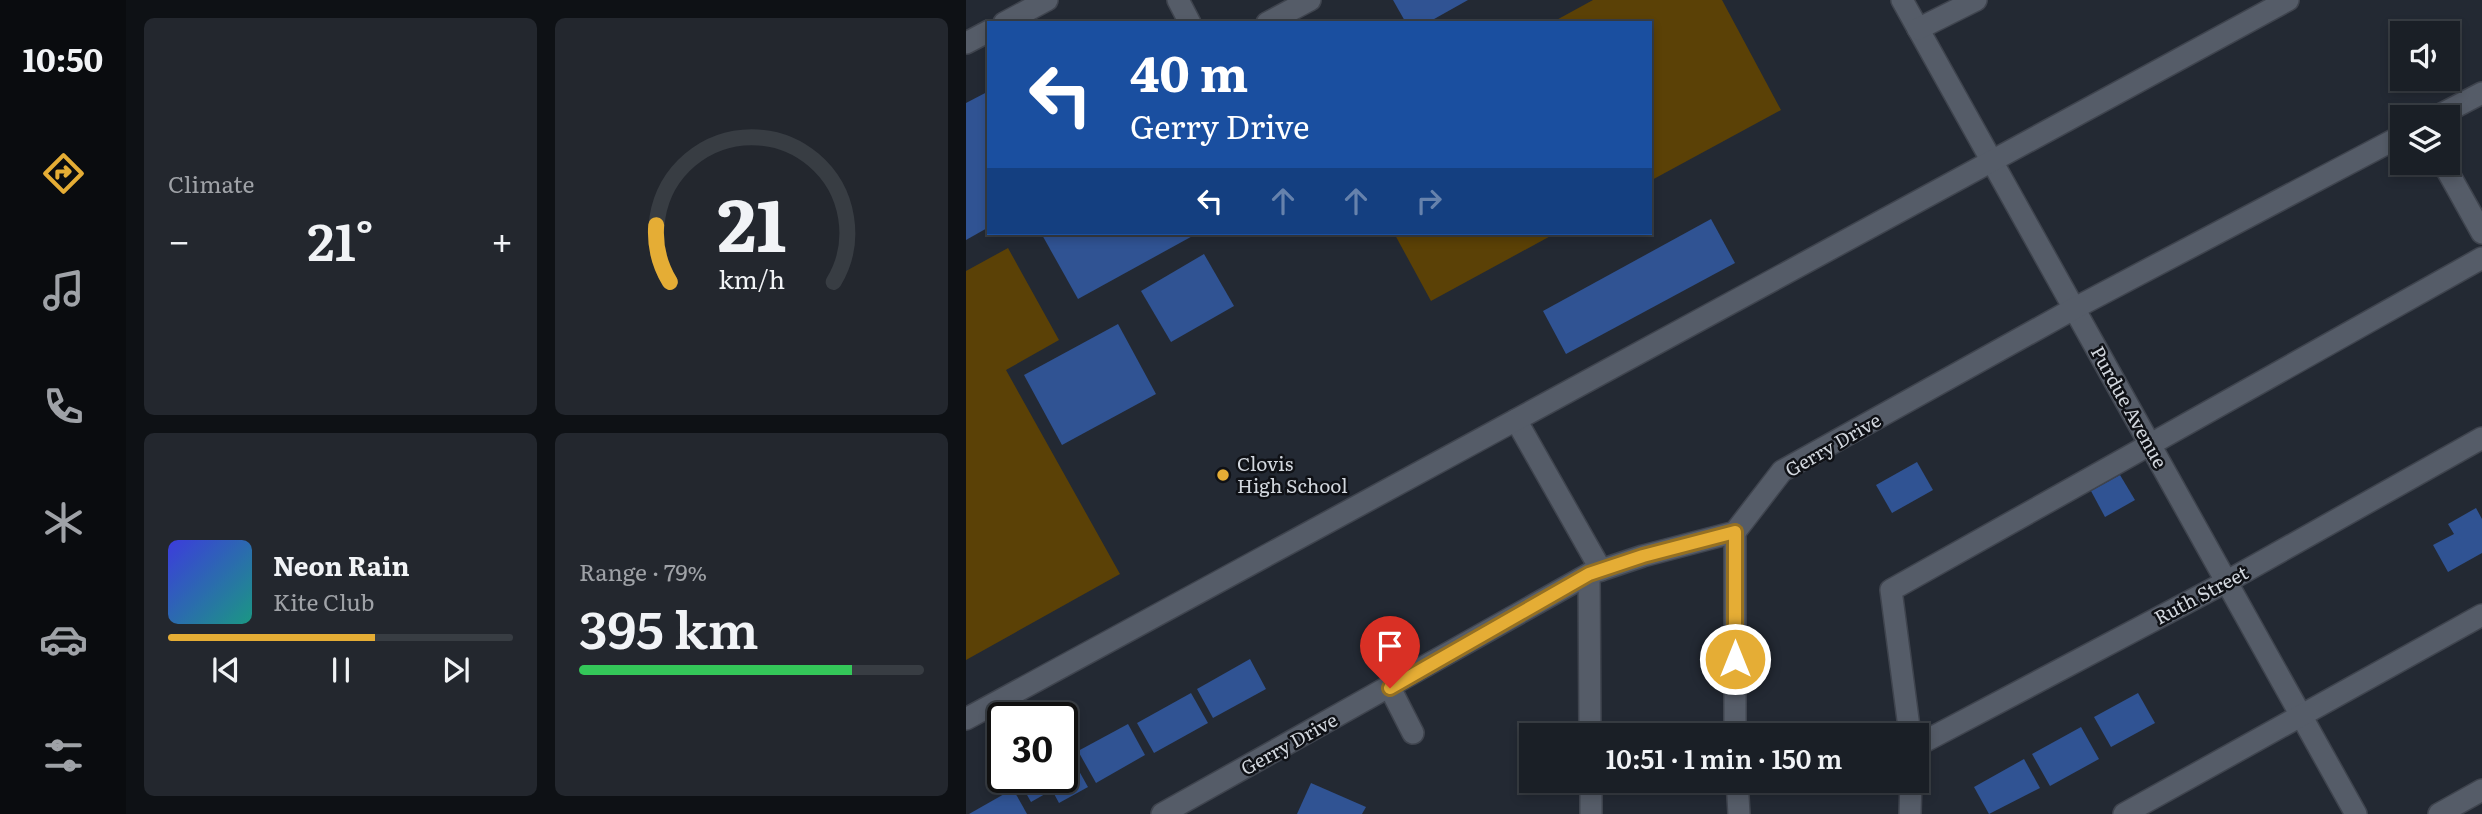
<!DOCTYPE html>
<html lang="en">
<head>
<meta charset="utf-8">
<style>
  body { margin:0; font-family:Literata,serif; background:#23272e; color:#f1f3f6; height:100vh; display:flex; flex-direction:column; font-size:26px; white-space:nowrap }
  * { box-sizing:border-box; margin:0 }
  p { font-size:23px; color:#9fa2a7 }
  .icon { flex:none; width:38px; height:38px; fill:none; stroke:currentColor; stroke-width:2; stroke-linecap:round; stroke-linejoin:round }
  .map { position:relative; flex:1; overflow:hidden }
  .details { display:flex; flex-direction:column; gap:18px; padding:18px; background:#0e1115; width:840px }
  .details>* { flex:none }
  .banner { position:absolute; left:21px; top:21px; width:665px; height:214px; border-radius:0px; box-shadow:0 4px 10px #0003,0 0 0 2px #383d43; background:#1a4fa0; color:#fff; overflow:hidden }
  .controls { position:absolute; left:1424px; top:21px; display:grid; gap:14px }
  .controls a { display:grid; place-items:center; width:70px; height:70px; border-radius:0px; background:#1a1f26; box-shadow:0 4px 10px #0003,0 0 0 2px #383d43; font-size:35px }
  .speed { position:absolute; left:21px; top:702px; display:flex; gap:14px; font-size:35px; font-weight:700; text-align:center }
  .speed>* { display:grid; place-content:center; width:91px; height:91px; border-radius:50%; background:#1a1f26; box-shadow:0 4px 10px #0003,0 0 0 2px #383d43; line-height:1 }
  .speed .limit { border:4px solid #111; border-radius:10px; background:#fff; color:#111 }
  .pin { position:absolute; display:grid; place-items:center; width:60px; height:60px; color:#fff; margin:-72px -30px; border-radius:50% 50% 50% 0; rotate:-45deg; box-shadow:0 0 7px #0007 }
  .pin .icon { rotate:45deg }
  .me { position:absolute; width:77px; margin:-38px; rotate:0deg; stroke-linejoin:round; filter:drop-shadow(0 0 5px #0008) }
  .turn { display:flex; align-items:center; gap:24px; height:147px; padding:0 28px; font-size:32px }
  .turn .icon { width:91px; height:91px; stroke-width:2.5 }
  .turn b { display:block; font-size:49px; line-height:60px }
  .lanes { display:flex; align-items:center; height:66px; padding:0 28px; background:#0003; justify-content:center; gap:35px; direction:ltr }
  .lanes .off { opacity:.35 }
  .big { font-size:52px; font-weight:600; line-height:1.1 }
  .details .tile { flex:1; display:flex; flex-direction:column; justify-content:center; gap:10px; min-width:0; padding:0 24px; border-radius:10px; background:#23272e }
  .details .dial { align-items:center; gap:0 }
  .dial svg { height:182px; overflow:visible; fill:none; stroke:#383d43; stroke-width:7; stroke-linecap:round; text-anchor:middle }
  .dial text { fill:#f1f3f6; stroke:none }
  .song { display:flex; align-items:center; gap:21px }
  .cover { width:84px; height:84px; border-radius:10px; background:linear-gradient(135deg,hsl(240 70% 55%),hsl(170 70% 35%)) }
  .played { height:7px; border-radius:4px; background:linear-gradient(90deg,#e5ad35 60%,#383d43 60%) }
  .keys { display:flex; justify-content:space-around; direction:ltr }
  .heat { display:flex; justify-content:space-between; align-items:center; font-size:38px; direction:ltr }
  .charge { height:10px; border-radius:5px; background:linear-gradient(90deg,#34c759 79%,#383d43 0) }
  .details .tiles { flex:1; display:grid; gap:18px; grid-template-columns:repeat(2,1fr) }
  .trip { position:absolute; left:553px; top:723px; width:410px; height:70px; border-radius:0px; background:#1a1f26; box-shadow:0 4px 10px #0003,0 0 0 2px #383d43; font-weight:600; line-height:70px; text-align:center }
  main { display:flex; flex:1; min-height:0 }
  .menu { display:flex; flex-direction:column; width:126px; justify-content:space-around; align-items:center; background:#0a0c0f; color:#9fa2a7 }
  .menu .icon { width:49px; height:49px }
  .menu .current { color:#e5ad35 }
  .menu b { font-size:32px; color:#f1f3f6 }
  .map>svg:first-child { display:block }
</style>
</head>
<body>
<main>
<nav class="menu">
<b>10:50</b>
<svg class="icon current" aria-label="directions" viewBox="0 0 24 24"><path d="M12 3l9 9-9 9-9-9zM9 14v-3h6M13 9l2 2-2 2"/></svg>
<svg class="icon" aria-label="music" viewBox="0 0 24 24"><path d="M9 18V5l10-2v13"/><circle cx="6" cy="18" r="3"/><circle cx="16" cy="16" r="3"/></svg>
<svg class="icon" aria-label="phone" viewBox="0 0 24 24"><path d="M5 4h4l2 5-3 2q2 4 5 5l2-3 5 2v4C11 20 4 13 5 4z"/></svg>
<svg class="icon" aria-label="climate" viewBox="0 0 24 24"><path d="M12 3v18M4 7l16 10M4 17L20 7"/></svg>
<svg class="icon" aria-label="car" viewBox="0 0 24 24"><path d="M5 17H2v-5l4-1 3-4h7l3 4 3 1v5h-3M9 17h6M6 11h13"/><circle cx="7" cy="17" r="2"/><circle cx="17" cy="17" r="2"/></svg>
<svg class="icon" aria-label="filters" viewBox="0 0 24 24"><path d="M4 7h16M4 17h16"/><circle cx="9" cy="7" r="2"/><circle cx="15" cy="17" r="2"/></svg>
</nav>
<section class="details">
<div class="tiles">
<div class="tile"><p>Climate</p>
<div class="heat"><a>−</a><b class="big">21°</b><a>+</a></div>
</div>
<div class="tile dial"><svg viewBox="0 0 100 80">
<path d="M14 69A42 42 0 1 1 86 69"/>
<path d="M14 69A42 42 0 0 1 8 44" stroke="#e5ad35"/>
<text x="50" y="56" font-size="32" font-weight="700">21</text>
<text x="50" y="72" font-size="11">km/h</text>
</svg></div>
<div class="tile">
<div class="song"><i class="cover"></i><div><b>Neon Rain</b><p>Kite Club</p></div></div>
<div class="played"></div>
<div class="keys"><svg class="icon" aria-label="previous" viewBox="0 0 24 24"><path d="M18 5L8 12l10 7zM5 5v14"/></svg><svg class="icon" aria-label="pause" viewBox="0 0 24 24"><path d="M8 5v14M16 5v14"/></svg><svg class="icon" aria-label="next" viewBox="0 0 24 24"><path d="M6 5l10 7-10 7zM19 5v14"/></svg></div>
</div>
<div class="tile"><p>Range · 79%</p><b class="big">395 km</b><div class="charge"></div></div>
</div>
</section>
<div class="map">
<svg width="1516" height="814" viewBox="0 0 1516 814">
  <rect width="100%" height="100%" fill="#232933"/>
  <g fill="#5b4106">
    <polygon points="627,0 756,0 815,110 684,181 684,23 585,23"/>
    <polygon points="428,233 590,233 465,301"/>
    <polygon points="42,248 93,340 40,370 154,574 0,660 0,271"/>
  </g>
  <g fill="#305393">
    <polygon points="427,0 502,0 461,23 440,23"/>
    <polygon points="23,91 23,227 0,240 0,103"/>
    <polygon points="745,219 769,263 600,354 577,311"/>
    <polygon points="75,233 232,233 112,299"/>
    <polygon points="238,254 268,306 205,342 175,291"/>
    <polygon points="152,324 190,394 96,445 58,375"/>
    <polygon points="951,462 967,490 926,513 910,485"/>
    <polygon points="1154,475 1169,500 1139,517 1125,491"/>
    <polygon points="1510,508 1516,519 1516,553 1482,572 1467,545 1488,534 1482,524"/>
    <polygon points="284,659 300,689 247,718 231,689"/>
    <polygon points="225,693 242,723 188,753 171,723"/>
    <polygon points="1172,693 1189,723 1145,747 1128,717"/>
    <polygon points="162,724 179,755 130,783 112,751"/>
    <polygon points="1115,727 1133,759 1084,786 1066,754"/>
    <polygon points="99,746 122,787 93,803 86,790 65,802 51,777 96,777 96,748"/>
    <polygon points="1058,759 1074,788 1023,814 1008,787"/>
    <polygon points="345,783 400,807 396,814 331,814"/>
    <polygon points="47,789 61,814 3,814"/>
  </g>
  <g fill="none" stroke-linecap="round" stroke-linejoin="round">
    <defs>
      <g id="minor">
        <polyline points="212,0 224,23"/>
        <polyline points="936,0 1390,814"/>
        <polyline points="38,23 81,0"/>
        <polyline points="301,23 344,0"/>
        <polyline points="952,29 1010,0"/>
        <polyline points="0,43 23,31"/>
        <polyline points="1470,117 1516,93"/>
        <polyline points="1477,163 1516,233"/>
        <polyline points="550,420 635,570"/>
        <polyline points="769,532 769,735"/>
        <polyline points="623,574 624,735"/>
        <polyline points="424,688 447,733"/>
        <polyline points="0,719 1322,0"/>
        <polyline points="944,735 925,590 1516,258"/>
        <polyline points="950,746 1260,582 1516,438"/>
        <polyline points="625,780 625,814"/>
        <polyline points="771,780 773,814"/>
        <polyline points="196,814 623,574 677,556 769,532 816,471 1109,308 1437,135"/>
        <polyline points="944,814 945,780"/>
        <polyline points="1158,814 1516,615"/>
        <polyline points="1473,814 1516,790"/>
      </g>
    </defs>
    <use href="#minor" stroke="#3f444e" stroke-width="24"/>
    <use href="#minor" stroke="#555c68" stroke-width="21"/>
  </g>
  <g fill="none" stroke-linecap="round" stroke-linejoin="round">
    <defs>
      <polyline id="route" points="424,688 623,574 677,556 769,532 769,659"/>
    </defs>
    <use href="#route" stroke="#957022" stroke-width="18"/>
    <use href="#route" stroke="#e5ad35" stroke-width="12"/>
  </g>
  <circle fill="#e5ad35" stroke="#0f1116" stroke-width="2.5" cx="257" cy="475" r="7"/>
  <g text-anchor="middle" stroke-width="5" stroke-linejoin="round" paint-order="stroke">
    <g font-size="19" fill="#d2d7de" stroke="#0f1116">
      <text transform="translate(1163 407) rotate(61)" y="7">Purdue Avenue</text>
      <text transform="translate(867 445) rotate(-30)" y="7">Gerry Drive</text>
      <text transform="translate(1235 595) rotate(-28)" y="7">Ruth Street</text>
      <text transform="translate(323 744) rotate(-29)" y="7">Gerry Drive</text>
    </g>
    <g font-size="19" fill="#d2d7de" stroke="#0f1116" text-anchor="start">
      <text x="271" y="471">Clovis<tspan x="271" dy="22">High School</tspan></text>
    </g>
  </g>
</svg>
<div class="controls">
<a><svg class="icon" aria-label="sound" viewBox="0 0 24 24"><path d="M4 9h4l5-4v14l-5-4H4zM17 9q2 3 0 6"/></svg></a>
<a><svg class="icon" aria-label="layers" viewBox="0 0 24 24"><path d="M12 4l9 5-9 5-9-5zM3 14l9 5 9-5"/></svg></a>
</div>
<div class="speed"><div class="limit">30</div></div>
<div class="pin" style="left:424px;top:688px;background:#d93025"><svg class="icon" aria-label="arrive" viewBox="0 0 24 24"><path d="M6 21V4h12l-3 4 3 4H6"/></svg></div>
<svg class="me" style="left:769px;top:659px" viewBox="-20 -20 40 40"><circle r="17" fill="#e5ad35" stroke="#fff" stroke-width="3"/><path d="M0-11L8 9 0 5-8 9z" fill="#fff"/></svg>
<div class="trip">10:51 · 1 min · 150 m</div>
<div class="banner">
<div class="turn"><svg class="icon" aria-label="left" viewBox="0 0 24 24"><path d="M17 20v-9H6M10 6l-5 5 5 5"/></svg><div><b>40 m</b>Gerry Drive</div></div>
<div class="lanes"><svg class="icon" aria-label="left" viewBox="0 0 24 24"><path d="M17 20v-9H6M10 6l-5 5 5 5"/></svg><svg class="icon off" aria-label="ahead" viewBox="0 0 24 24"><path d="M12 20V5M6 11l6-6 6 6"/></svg><svg class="icon off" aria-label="ahead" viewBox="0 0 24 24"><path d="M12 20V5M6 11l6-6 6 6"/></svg><svg class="icon off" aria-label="right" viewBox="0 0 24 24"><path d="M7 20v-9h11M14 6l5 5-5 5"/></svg></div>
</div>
</div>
</main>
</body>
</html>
